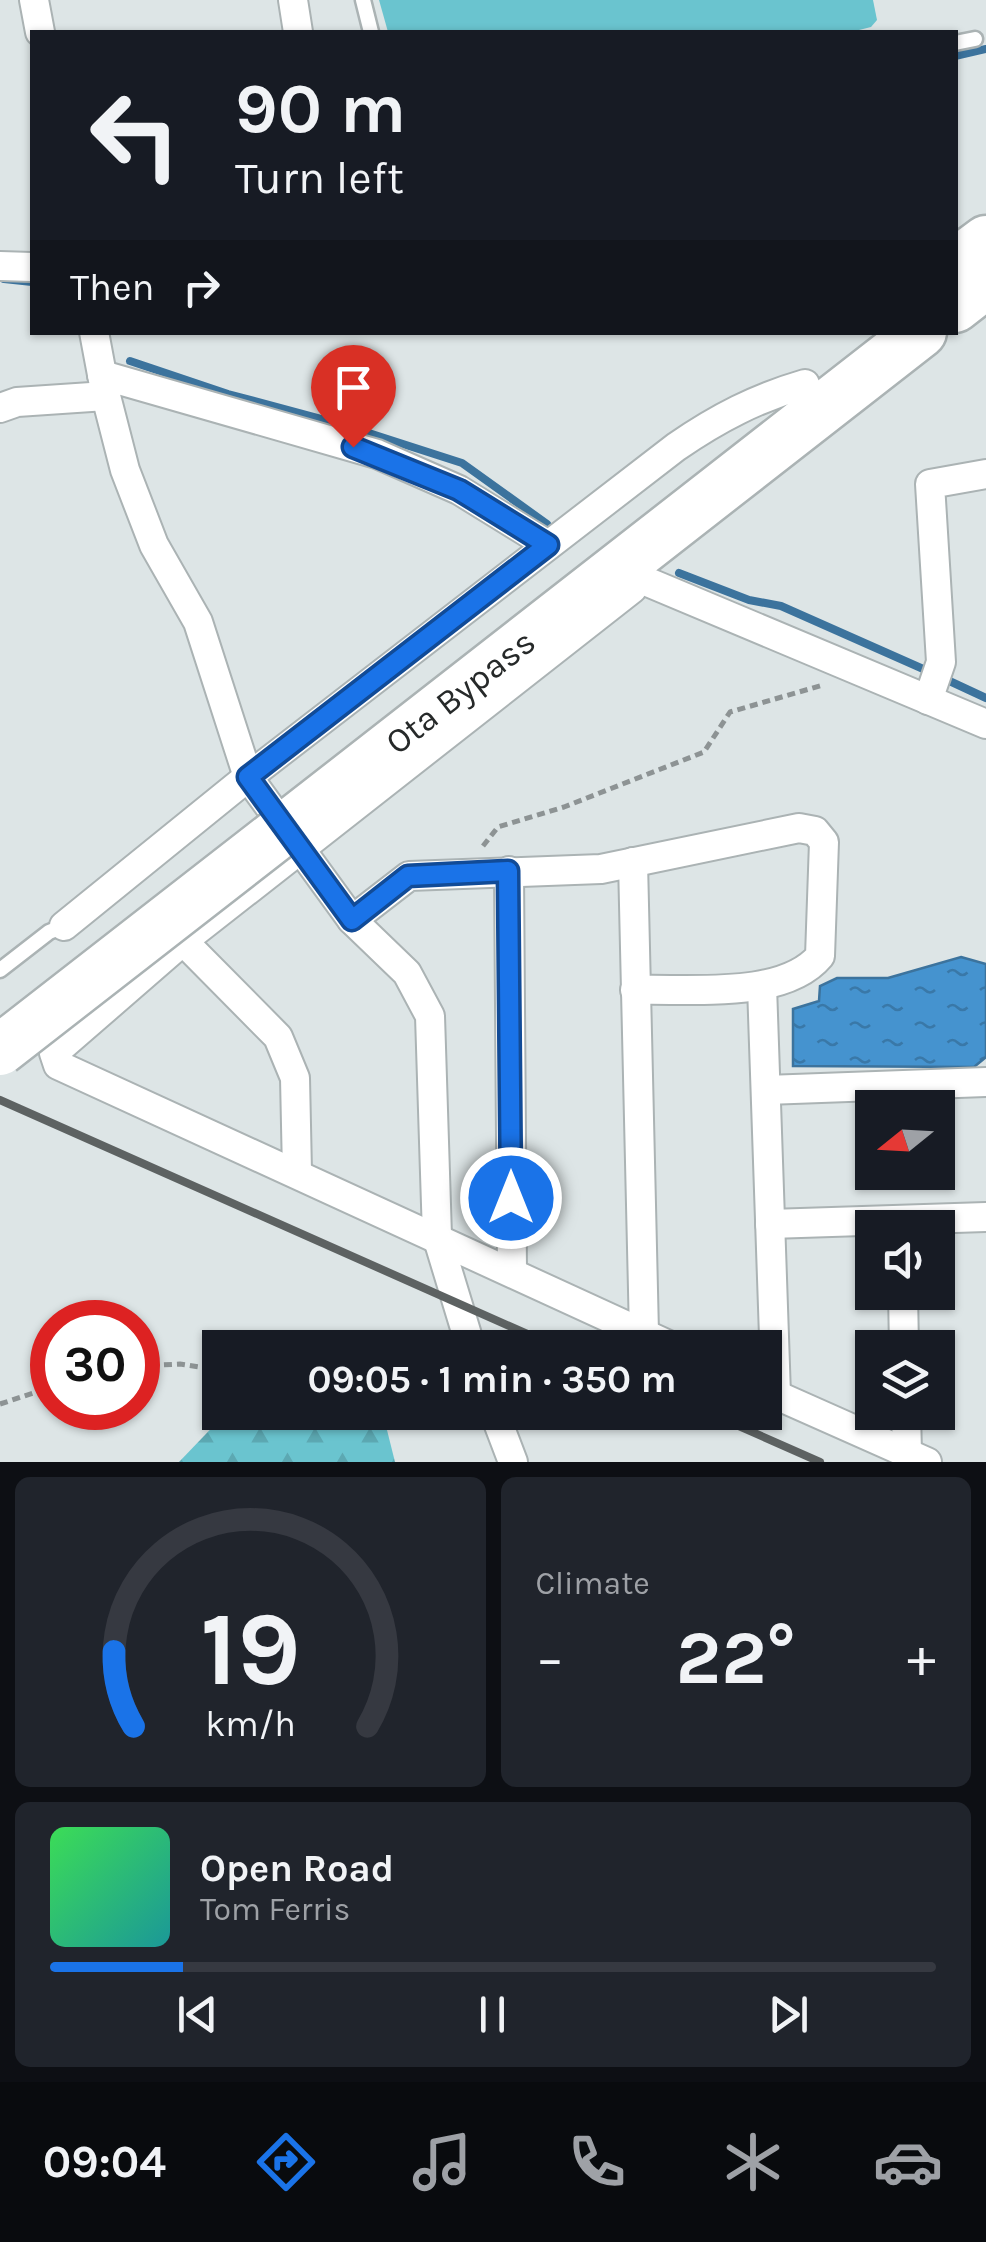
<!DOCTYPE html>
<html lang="en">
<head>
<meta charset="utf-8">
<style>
  body { margin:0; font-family:Karla,sans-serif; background:#20242c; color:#f1f3f6; height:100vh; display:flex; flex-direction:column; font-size:38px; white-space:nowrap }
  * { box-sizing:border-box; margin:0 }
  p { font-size:32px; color:#9ea1a6 }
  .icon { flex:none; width:55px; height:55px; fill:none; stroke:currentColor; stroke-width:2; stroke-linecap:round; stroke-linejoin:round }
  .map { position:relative; height:1462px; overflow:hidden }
  .details { display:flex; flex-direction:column; gap:15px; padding:15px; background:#0d0f14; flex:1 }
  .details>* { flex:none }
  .top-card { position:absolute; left:30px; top:30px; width:928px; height:305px; border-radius:0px; box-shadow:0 2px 8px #0004; background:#171b24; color:#f1f3f6; overflow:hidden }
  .needle { width:65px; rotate:252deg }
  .tools { position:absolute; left:855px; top:1090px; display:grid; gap:20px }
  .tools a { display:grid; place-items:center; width:100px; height:100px; border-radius:0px; background:#171b24; box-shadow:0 2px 8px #0004; font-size:50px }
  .speed { position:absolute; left:30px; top:1300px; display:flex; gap:20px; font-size:50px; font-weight:700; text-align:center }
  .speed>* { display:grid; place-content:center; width:130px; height:130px; border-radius:50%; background:#171b24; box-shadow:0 2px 8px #0004; line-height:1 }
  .speed .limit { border:15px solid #d22; background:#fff; color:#111 }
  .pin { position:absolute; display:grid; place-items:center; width:85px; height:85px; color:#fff; margin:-102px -42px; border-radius:50% 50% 50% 0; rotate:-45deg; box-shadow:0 0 10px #0007 }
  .pin .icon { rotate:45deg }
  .me { position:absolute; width:110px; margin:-55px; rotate:0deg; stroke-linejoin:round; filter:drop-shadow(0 0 8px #0008) }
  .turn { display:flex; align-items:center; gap:35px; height:210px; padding:0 40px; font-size:45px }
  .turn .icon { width:130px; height:130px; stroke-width:2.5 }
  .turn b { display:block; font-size:70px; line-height:85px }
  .then { display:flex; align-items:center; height:95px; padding:0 40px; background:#0003; gap:20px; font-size:38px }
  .big { font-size:75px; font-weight:700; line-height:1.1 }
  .details .tile { flex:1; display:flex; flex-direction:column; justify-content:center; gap:15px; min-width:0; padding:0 35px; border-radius:15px; background:#20242c }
  .details .dial { align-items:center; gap:0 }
  .dial svg { height:260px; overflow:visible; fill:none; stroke:#363941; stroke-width:7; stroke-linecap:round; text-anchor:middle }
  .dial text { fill:#f1f3f6; stroke:none }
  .song { display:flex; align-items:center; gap:30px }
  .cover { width:120px; height:120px; border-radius:15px; background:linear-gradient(135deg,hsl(130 70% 55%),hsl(180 70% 35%)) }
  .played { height:10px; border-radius:5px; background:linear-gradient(90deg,#1a73e8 15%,#363941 15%) }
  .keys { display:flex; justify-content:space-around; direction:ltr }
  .heat { display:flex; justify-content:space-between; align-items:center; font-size:55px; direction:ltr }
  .details .tiles { flex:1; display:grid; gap:15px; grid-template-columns:1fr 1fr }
  .tile:last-child { grid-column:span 2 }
  .trip { position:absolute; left:202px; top:1330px; width:580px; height:100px; border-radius:0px; background:#171b24; box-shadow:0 2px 8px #0004; font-weight:700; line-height:100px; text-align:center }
  .tab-bar { display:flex; height:160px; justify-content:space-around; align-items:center; background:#090b0e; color:#9ea1a6 }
  .tab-bar .icon { width:70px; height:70px }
  .tab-bar .on { color:#1a73e8 }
  .tab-bar b { font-size:45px; color:#f1f3f6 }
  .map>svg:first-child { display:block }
</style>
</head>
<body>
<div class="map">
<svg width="986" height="1462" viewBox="0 0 986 1462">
  <defs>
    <pattern id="forest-firs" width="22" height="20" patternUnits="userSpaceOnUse" patternTransform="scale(2.5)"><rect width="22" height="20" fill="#6ac4cf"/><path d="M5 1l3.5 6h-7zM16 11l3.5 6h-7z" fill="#5ca8b2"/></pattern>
    <pattern id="water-ripples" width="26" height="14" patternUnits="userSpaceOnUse" patternTransform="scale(2.5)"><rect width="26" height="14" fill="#4593cf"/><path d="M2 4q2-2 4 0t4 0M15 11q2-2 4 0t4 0" fill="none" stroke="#3978a8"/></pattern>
  </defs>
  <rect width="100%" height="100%" fill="#dde5e6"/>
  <polygon fill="url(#forest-firs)" points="227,1412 367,1413 384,1418 395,1462 179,1462"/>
  <polygon fill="#6ac4cf" points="379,0 873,0 877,20 871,27 851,32 388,32"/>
  <polygon fill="url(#water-ripples)" stroke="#3c739d" stroke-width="2.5" points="961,957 986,964 986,1057 974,1067 793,1066 793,1009 819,1001 820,986 837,978 888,978"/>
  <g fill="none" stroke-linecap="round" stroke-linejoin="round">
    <g stroke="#3c739d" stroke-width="8">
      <polyline points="955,56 986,49"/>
      <polyline points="4,279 32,282"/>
      <polyline points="130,361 228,394 344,425 462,463 547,524"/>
      <polyline points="679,573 749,600 781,606 930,672"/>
      <polyline points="943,678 986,698"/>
    </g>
    <defs>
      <g id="lane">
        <polyline points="363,0 371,32"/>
        <polyline points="955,43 975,39"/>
        <polyline points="0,970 49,932 64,926"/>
      </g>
      <g id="street">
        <polyline points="34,0 40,32"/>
        <polyline points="293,0 298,32"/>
        <polyline points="0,266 32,267"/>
        <polyline points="94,332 106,396 125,470 154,545 198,622 248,777 352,920 407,973 430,1016 437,1236 471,1348"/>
        <polyline points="102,375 377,454 459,490 548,545"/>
        <polyline points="0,408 17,402 106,396"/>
        <polyline points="643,580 986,724"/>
        <polyline points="632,589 183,941 54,1053 58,1065 675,1348"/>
        <polyline points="928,700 941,662 930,484 986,474"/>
        <polyline points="633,862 644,1333"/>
        <polyline points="509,871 512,1271"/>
        <path d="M352,920l57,-44 192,-7 198,-41 16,3 9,11 -4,114c-37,44 -131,32 -185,34"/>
        <path d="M64,926l184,-149 428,-330c42,-29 81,-49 129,-63"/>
        <polyline points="183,941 278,1037 295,1078 297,1172"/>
        <polyline points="762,986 776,1395"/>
        <polyline points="766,1090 986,1082"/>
        <polyline points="770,1224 986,1217"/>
        <polyline points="903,1292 904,1348"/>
        <polyline points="765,1390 927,1462"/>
        <polyline points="494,1412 513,1462"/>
        <polyline points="906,1412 907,1453"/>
      </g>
      <g id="highway">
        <polyline points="955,264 986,241"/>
        <polyline points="955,307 986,283"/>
        <path id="s1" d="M293,822l628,-490"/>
      </g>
    </defs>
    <use href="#lane" stroke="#abb3b4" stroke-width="19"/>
    <use href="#street" stroke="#abb3b4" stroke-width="32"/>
    <use href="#highway" stroke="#abb3b4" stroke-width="55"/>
    <g stroke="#8d9394" stroke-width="5" stroke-dasharray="8 5" stroke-linecap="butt">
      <polyline points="483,846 498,827 564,807 704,752 730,712 823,685"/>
      <polyline points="138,1366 180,1364 220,1370"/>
      <polyline points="0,1404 52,1387"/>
      <polyline points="419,1412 427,1412"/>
    </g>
    <use href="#lane" stroke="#fff" stroke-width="14"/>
    <use href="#street" stroke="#fff" stroke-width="28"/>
    <use href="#highway" stroke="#fff" stroke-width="50"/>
    <g stroke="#5d6262" stroke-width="8">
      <polyline points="0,1100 559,1348"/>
      <polyline points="707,1412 820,1462"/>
    </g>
    <defs>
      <polyline id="highway-bridge" points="0,1050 293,822"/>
    </defs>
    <use href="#highway-bridge" stroke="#abb3b4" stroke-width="55" stroke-linecap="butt"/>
    <use href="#highway-bridge" stroke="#fff" stroke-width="50"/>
  </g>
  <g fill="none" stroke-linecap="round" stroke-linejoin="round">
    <defs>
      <polyline id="route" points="353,447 459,490 548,545 248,777 352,920 408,876 508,871 511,1198"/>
    </defs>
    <use href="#route" stroke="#114b97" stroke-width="25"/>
    <use href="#route" stroke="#1a73e8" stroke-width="18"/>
  </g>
  <g text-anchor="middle" stroke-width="9" stroke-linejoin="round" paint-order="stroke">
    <g font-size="35" fill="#262929" stroke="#fff">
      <text dy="12" stroke="none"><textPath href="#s1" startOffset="212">Ota Bypass</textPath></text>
    </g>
  </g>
</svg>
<div class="tools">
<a><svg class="needle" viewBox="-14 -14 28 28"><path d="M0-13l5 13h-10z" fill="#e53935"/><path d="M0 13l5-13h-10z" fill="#9ea1a6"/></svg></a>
<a><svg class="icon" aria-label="sound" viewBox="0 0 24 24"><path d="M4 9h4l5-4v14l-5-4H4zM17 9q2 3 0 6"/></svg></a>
<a><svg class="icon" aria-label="layers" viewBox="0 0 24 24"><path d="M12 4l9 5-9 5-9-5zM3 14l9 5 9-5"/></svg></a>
</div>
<div class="speed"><div class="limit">30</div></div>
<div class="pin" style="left:353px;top:447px;background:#d93025"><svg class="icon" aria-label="arrive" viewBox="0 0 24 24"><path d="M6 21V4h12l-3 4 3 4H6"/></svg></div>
<svg class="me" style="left:511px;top:1198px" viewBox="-20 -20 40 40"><circle r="17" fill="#1a73e8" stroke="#fff" stroke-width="3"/><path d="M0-11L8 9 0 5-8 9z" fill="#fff"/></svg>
<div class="trip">09:05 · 1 min · 350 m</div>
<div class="top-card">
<div class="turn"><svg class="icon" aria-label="left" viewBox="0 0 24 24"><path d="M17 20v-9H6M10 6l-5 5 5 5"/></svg><div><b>90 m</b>Turn left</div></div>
<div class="then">Then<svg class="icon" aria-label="right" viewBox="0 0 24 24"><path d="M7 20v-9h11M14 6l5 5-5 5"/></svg></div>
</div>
</div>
<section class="details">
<div class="tiles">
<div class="tile dial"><svg viewBox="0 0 100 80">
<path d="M14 69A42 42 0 1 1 86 69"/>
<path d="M14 69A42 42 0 0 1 8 46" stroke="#1a73e8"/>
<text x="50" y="56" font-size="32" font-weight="700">19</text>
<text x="50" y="72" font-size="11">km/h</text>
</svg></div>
<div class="tile"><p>Climate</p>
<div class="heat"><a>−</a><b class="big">22°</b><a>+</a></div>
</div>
<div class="tile">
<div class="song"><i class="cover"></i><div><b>Open Road</b><p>Tom Ferris</p></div></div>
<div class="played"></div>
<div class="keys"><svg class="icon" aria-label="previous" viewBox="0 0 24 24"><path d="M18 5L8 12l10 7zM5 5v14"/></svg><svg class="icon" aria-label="pause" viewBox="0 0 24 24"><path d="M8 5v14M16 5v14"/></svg><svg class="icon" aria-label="next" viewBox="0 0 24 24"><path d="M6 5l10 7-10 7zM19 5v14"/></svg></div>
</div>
</div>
</section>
<nav class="tab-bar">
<b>09:04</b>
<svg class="icon on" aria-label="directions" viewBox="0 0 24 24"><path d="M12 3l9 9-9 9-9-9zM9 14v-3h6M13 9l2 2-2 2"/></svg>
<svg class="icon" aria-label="music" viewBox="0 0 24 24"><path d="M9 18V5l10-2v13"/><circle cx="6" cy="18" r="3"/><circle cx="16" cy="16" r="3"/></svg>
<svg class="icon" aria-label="phone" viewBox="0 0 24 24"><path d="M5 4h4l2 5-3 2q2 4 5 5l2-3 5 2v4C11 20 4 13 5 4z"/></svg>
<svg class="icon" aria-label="climate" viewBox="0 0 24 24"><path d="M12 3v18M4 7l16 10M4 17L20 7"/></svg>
<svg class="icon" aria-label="car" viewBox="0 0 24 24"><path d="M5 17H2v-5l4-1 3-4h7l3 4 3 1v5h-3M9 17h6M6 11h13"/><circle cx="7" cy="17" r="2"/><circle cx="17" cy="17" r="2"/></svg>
</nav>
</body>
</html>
